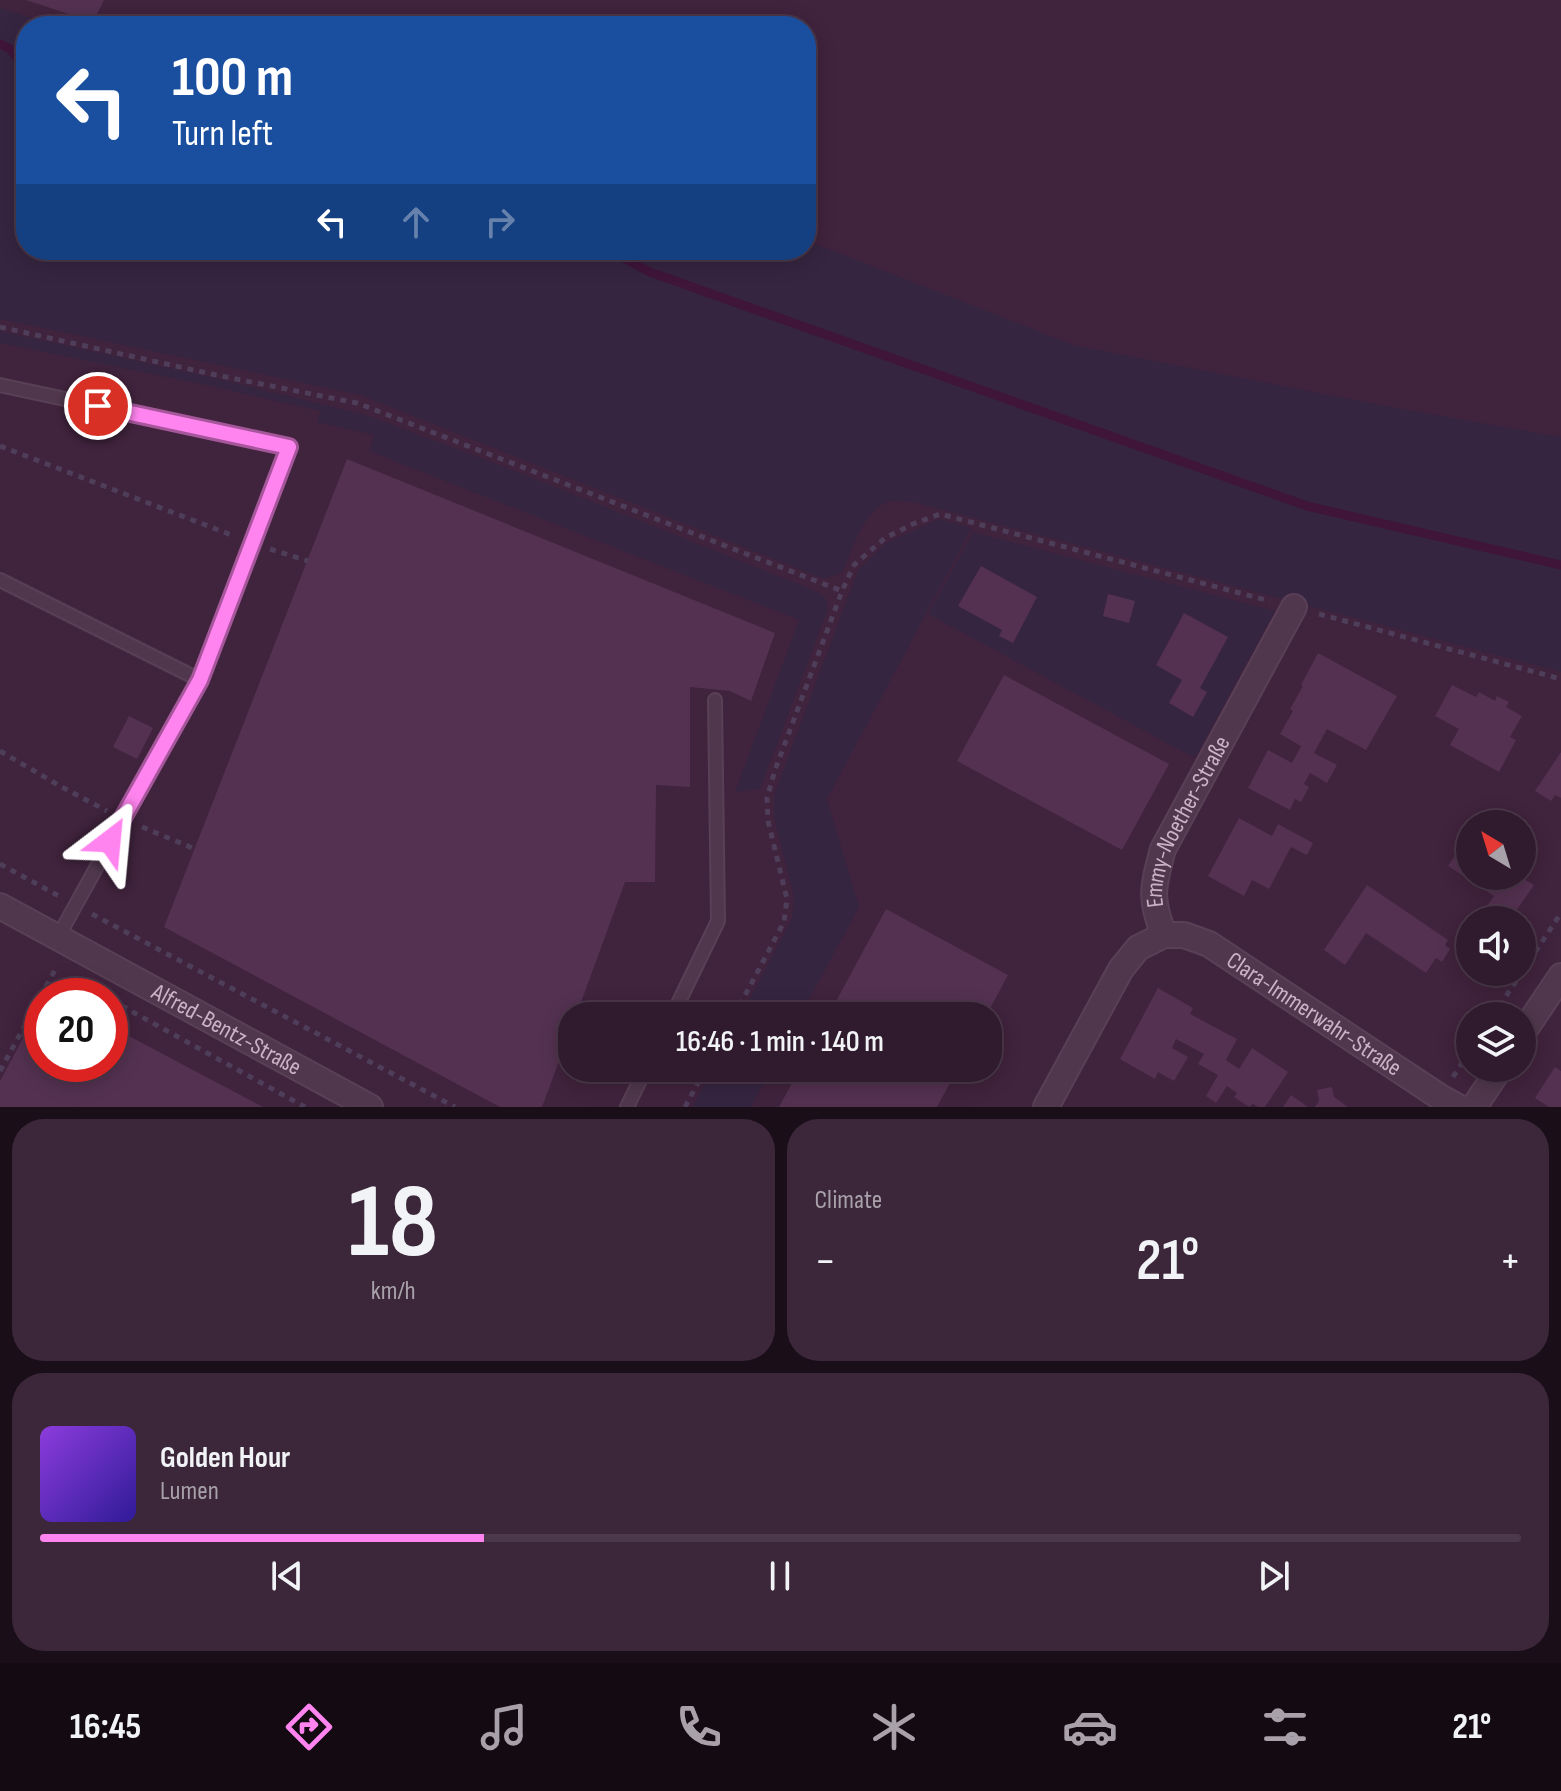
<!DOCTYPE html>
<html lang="en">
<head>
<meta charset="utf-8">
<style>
  body { margin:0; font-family:"Sofia Sans Condensed",sans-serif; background:#3c273a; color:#f1f3f6; height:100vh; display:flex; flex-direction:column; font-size:30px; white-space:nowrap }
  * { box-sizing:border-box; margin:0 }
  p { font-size:26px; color:#a8a1aa }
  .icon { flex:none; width:44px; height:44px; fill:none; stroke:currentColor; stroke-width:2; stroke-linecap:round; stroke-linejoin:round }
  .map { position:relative; height:1107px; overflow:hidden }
  .details { display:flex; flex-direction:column; gap:12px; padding:12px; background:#1a0e19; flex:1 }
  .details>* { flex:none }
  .hud { position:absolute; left:16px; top:16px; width:800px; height:244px; border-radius:32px; box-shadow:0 4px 20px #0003,0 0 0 2px #4b384a; background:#1a4fa0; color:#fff; overflow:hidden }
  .needle { width:52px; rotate:322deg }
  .tools { position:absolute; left:1456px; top:810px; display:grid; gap:16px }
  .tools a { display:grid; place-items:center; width:80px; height:80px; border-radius:50%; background:#301a2e; box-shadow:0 4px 20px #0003,0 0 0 2px #4b384a; font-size:40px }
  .speed { position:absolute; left:24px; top:978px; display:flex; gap:16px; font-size:40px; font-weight:700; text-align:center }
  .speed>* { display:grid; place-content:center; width:104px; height:104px; border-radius:50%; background:#301a2e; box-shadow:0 4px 20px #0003,0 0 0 2px #4b384a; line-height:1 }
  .speed .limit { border:12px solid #d22; background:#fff; color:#111 }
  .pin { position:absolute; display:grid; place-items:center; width:68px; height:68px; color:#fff; margin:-34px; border:4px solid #fff; border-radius:50%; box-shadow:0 2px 8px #0007 }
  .me { position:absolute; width:88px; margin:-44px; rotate:29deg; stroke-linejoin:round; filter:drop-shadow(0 0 6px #0008) }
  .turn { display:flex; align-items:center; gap:28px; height:168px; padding:0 24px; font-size:36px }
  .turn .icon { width:104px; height:104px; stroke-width:2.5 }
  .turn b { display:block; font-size:56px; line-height:68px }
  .lanes { display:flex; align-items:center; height:76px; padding:0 24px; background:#0003; justify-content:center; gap:40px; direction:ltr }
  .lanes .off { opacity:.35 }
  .big { font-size:60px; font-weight:600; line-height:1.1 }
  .details .card { flex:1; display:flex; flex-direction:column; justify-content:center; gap:12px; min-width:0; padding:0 28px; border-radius:32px; background:#3c273a }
  .details .dial { align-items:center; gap:0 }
  .dial b { font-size:104px; line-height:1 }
  .song { display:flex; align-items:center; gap:24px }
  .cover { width:96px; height:96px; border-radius:12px; background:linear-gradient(135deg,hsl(270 70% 55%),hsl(250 70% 35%)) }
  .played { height:8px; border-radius:4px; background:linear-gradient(90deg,#ff84ef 30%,#4b384a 30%) }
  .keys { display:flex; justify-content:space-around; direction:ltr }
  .heat { display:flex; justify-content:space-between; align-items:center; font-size:44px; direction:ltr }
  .details .tiles { flex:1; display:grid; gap:12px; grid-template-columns:1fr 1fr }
  .card:last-child { grid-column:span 2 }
  .trip { position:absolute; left:558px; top:1002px; width:444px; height:80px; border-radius:32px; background:#301a2e; box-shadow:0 4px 20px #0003,0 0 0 2px #4b384a; font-weight:600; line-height:80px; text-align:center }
  .dock { display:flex; height:128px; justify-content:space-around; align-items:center; background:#130a12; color:#a8a1aa }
  .dock .icon { width:56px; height:56px }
  .dock .on { color:#ff84ef }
  .dock b { font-size:36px; color:#f1f3f6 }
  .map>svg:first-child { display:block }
</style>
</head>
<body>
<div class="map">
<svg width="1561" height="1107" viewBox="0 0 1561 1107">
  <rect width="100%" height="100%" fill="#40233d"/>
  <g fill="#362541">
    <path d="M0,8l59,18h-33v224h780v-10l267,105 313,61 175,31v235l-644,-169c-7,0 -18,-3 -25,-2 -27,4 -40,50 -50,72l-18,6 -464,-184 -360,-76z"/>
    <path d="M0,331l219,48 147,36 134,50 311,124c11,5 17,8 17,20l-68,180 -25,3 64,-172 -430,-169 5,-16 -57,-13 3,-11 -110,-25 -210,-43z"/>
    <polygon points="939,519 972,528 827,799 859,907 800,1016 741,1016 792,918 794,897 774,818 774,795 858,570 886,543"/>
    <polygon points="973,532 1275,611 1195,758 928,614"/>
    <polygon points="713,1068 772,1068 751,1107 692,1107"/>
  </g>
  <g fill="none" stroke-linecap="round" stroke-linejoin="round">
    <g stroke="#3f153a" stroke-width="9">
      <polyline points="0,44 10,49 26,68"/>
      <polyline points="609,250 650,272 1307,506 1561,565"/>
    </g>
  </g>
  <g fill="#543151">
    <polygon points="26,0 104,0 93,22"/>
    <polygon points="347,459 775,633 751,701 730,691 690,687 690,787 656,785 655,882 625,882 576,1016 572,1016 572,1026 542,1107 500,1107 164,927"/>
    <polygon points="981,566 1037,597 1013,643 999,636 1002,630 958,606"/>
    <polygon points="1108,594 1135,601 1129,623 1103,616"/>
    <polygon points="1184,613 1228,637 1200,688 1207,692 1193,717 1169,703 1182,680 1156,665"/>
    <polygon points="1318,653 1397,696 1366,750 1327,729 1314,753 1337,765 1327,783 1310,773 1304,784 1309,787 1301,802 1295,799 1290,810 1248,788 1268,750 1292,763 1301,746 1280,734 1293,711 1290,709 1303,686 1301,685"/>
    <polygon points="1004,675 1169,764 1122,850 957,761"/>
    <polygon points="1452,685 1476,697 1479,692 1495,701 1497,696 1509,702 1506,707 1522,716 1510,737 1516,740 1499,772 1450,745 1459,729 1435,716"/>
    <polygon points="129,716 153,728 137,759 113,747"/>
    <polygon points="1561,752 1561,798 1555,795 1551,801 1535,791"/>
    <polygon points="1239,818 1272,836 1278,824 1313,843 1307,855 1291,847 1269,889 1252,880 1244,896 1208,876"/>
    <polygon points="1470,833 1470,876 1519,876 1534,885 1510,920 1500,920 1484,910 1494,896 1448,866"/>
    <polygon points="1367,885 1448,940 1445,945 1450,949 1442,962 1436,958 1426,973 1366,933 1345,965 1324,950"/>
    <polygon points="886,909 1008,975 986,1016 828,1016"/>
    <polygon points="1158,988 1193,1008 1190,1014 1237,1039 1226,1060 1239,1069 1252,1048 1288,1072 1265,1107 1258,1107 1253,1104 1249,1107 1234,1097 1237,1093 1227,1086 1216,1103 1206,1096 1218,1075 1198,1064 1204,1054 1176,1039 1172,1048 1188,1057 1174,1081 1158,1072 1155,1079 1120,1059"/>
    <polygon points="42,1003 42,1064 110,1064 110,1026 263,1107 0,1107 0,1081"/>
    <polygon points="1555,1067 1561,1071 1561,1107 1549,1107 1535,1098"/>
    <polygon points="800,1068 958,1068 937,1107 779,1107"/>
    <polygon points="1332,1087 1334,1097 1348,1107 1315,1107 1319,1101 1317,1090"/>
    <polygon points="1291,1095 1308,1107 1283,1107"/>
  </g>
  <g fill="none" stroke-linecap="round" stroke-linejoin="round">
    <defs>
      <g id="lane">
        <polyline points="0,385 289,447 200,680 58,937"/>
        <polyline points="0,580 200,680"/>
        <polyline points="672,1016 718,921 715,700"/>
        <polyline points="627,1107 646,1068"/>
      </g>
      <g id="street">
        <path id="s1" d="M0,906l370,201"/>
        <path id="s2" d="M1164,935c-15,-38 -11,-48 -1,-86l131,-242"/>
        <polyline points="1522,1034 1561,976"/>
        <path id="s3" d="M1046,1107l75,-138 17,-21 26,-13h20l25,9 231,153 18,10"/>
        <polyline points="1474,1107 1500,1068"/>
      </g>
    </defs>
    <use href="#lane" stroke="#594056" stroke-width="16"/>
    <use href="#street" stroke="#594056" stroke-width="28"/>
    <g stroke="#4e3e59" stroke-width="5" stroke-dasharray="6 6" stroke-linecap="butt">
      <polyline points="0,327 216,375 357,403 842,591"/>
      <polyline points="0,446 234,536"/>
      <polyline points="270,549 308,561"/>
      <polyline points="1319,614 1561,679"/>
      <polyline points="0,751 60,786 107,811"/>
      <polyline points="142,827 195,849"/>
      <polyline points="0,864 59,896"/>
      <polyline points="92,914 455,1107"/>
      <polyline points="1522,972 1561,913"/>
      <polyline points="111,1000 305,1107"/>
      <polyline points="734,1016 784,922 787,899 768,821 767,798 775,770 842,591 854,565 885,538 913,524 940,514 1270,601"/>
      <polyline points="1493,1016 1522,972"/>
      <polyline points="0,1071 55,970 58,971"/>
      <polyline points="1453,1077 1470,1051"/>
      <polyline points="685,1107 706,1068"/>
    </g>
    <use href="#lane" stroke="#50374d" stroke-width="12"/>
    <use href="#street" stroke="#50374d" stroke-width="24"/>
  </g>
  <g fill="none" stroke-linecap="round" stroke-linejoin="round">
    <defs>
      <polyline id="route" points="98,406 289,447 200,680 110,841"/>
    </defs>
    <use href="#route" stroke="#a6569b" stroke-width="20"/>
    <use href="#route" stroke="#ff84ef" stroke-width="14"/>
  </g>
  <g text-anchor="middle" stroke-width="8" stroke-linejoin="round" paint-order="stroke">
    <g font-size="24" fill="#cab3c7" stroke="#351c32">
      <text dy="8" stroke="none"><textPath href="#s2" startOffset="122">Emmy-Noether-Straße</textPath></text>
      <text dy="8" stroke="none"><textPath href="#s3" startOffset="386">Clara-Immerwahr-Straße</textPath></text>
      <text dy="8" stroke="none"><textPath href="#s1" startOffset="258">Alfred-Bentz-Straße</textPath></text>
    </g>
  </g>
</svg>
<div class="tools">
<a><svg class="needle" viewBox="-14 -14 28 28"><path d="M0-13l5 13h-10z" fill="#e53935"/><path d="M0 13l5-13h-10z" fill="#a8a1aa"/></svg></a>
<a><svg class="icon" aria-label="sound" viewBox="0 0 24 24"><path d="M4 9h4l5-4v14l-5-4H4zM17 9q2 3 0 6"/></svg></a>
<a><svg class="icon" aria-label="layers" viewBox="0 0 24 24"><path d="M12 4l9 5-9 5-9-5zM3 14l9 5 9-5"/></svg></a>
</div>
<div class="speed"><div class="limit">20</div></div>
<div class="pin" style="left:98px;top:406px;background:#d93025"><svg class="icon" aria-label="arrive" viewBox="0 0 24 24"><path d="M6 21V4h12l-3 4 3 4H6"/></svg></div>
<svg class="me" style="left:110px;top:841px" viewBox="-20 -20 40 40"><path d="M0-17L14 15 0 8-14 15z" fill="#ff84ef" stroke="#fff" stroke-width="4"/></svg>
<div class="trip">16:46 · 1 min · 140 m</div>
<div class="hud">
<div class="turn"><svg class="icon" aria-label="left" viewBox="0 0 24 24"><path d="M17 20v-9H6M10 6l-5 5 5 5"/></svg><div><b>100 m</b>Turn left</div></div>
<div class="lanes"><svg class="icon" aria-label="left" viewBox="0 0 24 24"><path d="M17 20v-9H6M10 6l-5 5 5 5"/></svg><svg class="icon off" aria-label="ahead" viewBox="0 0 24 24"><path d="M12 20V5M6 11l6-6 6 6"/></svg><svg class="icon off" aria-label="right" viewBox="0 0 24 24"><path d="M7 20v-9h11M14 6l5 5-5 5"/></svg></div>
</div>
</div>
<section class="details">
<div class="tiles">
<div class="card dial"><b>18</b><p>km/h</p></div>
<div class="card"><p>Climate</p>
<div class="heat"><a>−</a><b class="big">21°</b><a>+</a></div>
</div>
<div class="card">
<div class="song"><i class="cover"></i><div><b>Golden Hour</b><p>Lumen</p></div></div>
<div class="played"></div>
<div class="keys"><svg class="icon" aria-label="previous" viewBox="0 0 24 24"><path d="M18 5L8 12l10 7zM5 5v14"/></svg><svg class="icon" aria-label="pause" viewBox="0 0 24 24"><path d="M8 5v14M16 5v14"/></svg><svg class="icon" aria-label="next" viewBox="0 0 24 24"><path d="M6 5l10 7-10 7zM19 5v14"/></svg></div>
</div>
</div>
</section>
<nav class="dock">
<b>16:45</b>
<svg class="icon on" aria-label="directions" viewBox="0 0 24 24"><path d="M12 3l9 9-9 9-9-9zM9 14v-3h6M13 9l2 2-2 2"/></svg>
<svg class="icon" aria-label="music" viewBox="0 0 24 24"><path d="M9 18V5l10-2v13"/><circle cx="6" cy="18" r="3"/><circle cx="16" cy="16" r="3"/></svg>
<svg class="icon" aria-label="phone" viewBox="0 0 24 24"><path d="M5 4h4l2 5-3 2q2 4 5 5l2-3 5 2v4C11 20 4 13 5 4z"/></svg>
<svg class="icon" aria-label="climate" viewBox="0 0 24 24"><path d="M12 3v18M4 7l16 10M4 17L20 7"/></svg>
<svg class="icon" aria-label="car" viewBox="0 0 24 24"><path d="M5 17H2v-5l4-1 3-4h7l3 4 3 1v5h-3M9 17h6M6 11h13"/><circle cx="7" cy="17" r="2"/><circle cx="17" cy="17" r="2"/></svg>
<svg class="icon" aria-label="filters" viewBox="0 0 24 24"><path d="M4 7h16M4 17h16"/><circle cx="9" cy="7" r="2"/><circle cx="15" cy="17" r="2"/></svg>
<b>21°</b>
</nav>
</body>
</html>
